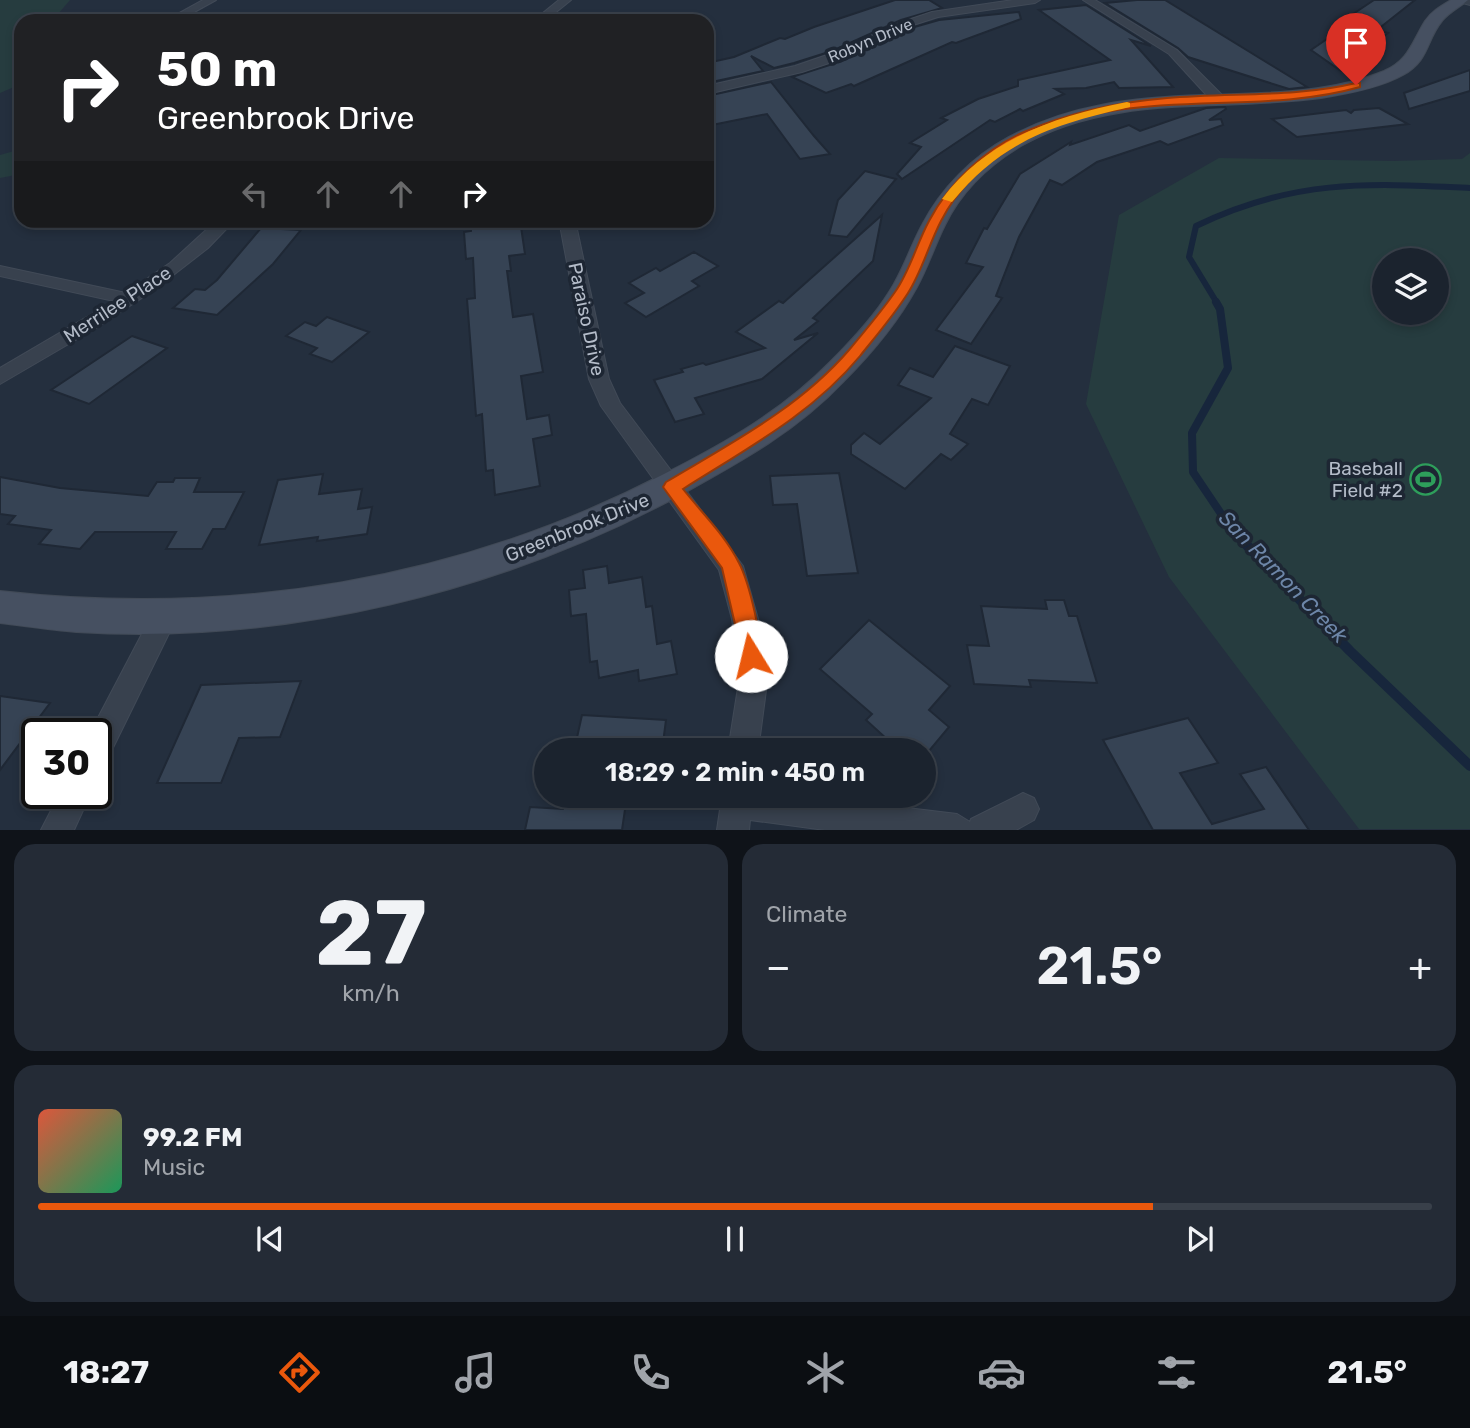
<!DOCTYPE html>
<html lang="en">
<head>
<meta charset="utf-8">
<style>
  body { margin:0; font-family:Rubik,sans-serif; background:#242b36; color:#f1f3f6; height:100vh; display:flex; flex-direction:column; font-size:26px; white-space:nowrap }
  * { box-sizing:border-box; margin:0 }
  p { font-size:23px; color:#a0a4aa }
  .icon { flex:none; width:38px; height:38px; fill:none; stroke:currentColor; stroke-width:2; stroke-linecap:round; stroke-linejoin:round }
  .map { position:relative; height:830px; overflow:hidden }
  .sheet { display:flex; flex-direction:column; gap:14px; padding:14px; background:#0f1319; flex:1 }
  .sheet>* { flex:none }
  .guide { position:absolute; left:14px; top:14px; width:700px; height:214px; border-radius:21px; box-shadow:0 4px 10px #0003,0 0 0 2px #39404a; background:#202124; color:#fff; overflow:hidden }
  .controls { position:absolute; left:1372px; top:248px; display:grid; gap:14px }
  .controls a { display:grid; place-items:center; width:77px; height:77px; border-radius:50%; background:#1b232e; box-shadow:0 4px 10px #0003,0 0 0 2px #39404a; font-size:35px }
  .speed { position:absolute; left:21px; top:718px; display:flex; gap:14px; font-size:35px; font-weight:700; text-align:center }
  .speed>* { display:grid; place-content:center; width:91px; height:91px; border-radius:50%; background:#1b232e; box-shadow:0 4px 10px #0003,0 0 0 2px #39404a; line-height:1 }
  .speed .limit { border:4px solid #111; border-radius:10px; background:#fff; color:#111 }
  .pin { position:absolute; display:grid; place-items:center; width:60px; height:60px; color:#fff; margin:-72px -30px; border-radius:50% 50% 50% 0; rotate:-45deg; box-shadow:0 0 7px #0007 }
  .pin .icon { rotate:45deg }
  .me { position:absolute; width:77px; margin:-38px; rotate:351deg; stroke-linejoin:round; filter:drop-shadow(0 0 5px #0008) }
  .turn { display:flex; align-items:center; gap:24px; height:147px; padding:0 28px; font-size:32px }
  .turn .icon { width:91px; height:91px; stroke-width:2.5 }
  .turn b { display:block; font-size:49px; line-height:60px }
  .lanes { display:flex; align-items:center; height:66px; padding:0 28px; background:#0003; justify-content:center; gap:35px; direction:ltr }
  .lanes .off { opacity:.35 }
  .big { font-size:52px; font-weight:600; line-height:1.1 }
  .sheet .widget { flex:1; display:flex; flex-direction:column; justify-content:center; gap:10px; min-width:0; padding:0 24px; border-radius:21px; background:#242b36 }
  .sheet .dial { align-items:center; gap:0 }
  .dial b { font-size:91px; line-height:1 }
  .song { display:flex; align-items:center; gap:21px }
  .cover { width:84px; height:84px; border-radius:10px; background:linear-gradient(135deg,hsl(10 70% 55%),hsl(150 70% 35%)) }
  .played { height:7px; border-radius:4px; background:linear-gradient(90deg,#ea580c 80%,#39404a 80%) }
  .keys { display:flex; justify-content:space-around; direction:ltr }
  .heat { display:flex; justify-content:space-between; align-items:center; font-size:38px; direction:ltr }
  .sheet .tiles { flex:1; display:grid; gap:14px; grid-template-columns:1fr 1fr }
  .widget:last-child { grid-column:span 2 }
  .trip { position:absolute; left:534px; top:738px; width:402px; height:70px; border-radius:35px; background:#1b232e; box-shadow:0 4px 10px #0003,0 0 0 2px #39404a; font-weight:600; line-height:70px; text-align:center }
  .dock { display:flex; height:112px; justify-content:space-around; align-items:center; background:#0b0e12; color:#a0a4aa }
  .dock .icon { width:49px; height:49px }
  .dock .active { color:#ea580c }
  .dock b { font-size:32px; color:#f1f3f6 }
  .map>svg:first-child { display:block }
</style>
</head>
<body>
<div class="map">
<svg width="1470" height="830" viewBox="0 0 1470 830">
  <rect width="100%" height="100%" fill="#242f3e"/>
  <g fill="#263c3f" fill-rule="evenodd">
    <polygon points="0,0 70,0 52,21 21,21 21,84 0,93"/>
    <polygon points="21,149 21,174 0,178 0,155"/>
    <path d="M1470,153v676h-111l-190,-252 -83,-173 33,-189 100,-57 174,3 69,-2zM1384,261h53v52h-53z"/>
  </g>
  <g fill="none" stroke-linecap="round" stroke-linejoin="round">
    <path stroke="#17263c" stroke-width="6" d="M1217,303l-28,-46 7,-31c97,-47 170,-43 274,-38"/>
    <polyline stroke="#17263c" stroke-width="8" points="1216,302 1220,309 1228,368 1192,433 1193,472 1232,530"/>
    <polyline stroke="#17263c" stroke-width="10" points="1231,529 1350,651 1470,766"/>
  </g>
  <g fill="#364354" stroke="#1f2835" stroke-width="2">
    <polygon points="895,0 929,0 942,8 901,20 832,51 794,63 774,68 751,56 763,71 707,83 707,63 734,57 780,38 785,39 814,27"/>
    <polygon points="1137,0 1165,0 1307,87 1289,89 1188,57 1178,48 1105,3"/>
    <polygon points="1374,0 1415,0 1377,30 1388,33 1367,48 1375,51 1349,71 1341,71 1311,50 1340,30 1332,28"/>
    <polygon points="1086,5 1151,46 1131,40 1173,87 1119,88 1114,82 1086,88 1055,89 1064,94 1023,111 1020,109 995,122 990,120 902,179 897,174 921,147 910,143 947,120 941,118 978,99 1018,86 1018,80 1110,60 1039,10"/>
    <polygon points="1019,12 1021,19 956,43 952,42 854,86 851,84 826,93 792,77 842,61 911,28 939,20"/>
    <polygon points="1470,70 1470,91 1409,109 1404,93"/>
    <polygon points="771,82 814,136 830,154 800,159 767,114 707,126 707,96"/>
    <polygon points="1225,107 1226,109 1209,120 1221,119 1223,125 1168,145 1160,141 1097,162 1062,185 1050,180 1019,237 996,296 1002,298 971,344 936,330 983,267 966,263 984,228 987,229 1020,174 1071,142 1070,145 1129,125 1140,131 1206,108"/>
    <polygon points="1379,108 1408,124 1297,137 1272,119 1346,110 1351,113 1354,110"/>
    <polygon points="865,171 896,179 847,237 829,235 838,200"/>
    <polygon points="882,215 873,261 813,318 818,321 794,340 818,333 762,379 695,398 704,414 675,422 654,380 683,372 681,369 703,363 706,365 765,348 736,332 779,301 783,303"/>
    <polygon points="470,220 520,220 525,254 509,256 511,271 507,271 513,317 533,314 543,372 521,376 527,419 549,415 552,435 533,439 540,486 495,495 493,470 486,471 482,414 476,416 467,299 475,298 473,258 466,259 464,232 471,231"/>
    <polygon points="261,228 301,230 273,264 217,315 173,308 195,289 205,290 217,280"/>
    <polygon points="694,252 718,266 692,281 699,286 646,317 625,303 644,293 629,283 656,268 660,271"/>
    <polygon points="327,317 369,332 332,362 310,354 317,348 286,336 305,322 316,326"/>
    <polygon points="132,336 167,348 89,404 51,390"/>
    <polygon points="955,346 1010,366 988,405 972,399 950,434 968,444 951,460 941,454 905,489 851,454 851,445 864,433 880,444 931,398 898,385 910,368 933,377"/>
    <polygon points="839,473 858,573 807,576 797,504 773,505 770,476"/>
    <polygon points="323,474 319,494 362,489 358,509 372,507 367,534 317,541 318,537 259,545 278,480"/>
    <polygon points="0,477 60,488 148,496 157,482 173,482 175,478 200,478 194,492 244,492 225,529 213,529 202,549 166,549 176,532 95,532 80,549 39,544 51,530 8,524 15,516 0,514"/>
    <polygon points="607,566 609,583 642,577 646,607 652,606 657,644 671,641 677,674 639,681 638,670 599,678 597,661 590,662 586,614 571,616 569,590 585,588 583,570"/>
    <polygon points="1045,600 1064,600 1069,616 1077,616 1097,683 1029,680 1031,687 974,684 967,645 989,646 981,606 1047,609"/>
    <polygon points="869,620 950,686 929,710 949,727 929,751 900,751 866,720 872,714 820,669"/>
    <polygon points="301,681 280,737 239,738 221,783 157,783 201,685"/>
    <polygon points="0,696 50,703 0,770"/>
    <polygon points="582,715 666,720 662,751 574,751"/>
    <polygon points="1188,718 1218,763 1180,773 1212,824 1264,809 1240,774 1266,767 1309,830 1153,830 1103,740"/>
    <polygon points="565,796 627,796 622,830 525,830 530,807 563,809"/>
  </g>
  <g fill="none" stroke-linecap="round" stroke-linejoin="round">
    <defs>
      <g id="street">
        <polygon points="203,0 216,0 178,21 165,21"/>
        <polygon points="559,0 571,0 545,21 533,21"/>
        <polygon points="1013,0 1040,0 1035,3 938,17 910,26 841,59 802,72 707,94 707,86 795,66 833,53 902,22 932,12"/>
        <polygon points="1083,0 1095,0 1177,50 1222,95 1222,101 1212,101 1169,54"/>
        <polygon points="1458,0 1470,0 1470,5 1459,2"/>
        <polygon points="217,220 235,220 208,248 154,290 96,328 0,384 0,368 114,301 0,276 0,266 126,293 170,263"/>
        <polygon points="559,220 575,220 609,379 620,403 743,566 758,619 768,675 758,751 728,751 740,675 732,619 719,570 601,406 589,379"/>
        <polygon points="164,605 173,609 177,617 106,762 96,767 96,733 90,733 155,609"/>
        <polygon points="60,793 91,793 74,830 41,830"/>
        <polygon points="1023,793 1034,798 1039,809 1034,820 1016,830 825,830 750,820 749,830 717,830 722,796 808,796 957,814 970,822 971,819"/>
      </g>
      <path id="secondary" d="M1451,0h17c-8,7 -19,12 -26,21 -16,19 -12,39 -39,54 -23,13 -56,19 -82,23 -101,14 -208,-5 -300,48 -32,19 -60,46 -76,79 -10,20 -17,42 -28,62 -19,35 -45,66 -73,94 -46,49 -102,80 -160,112 -182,99 -399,152 -608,139 -25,-2 -51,-6 -76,-9v-32c231,26 457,-10 664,-117 61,-31 118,-63 166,-112 21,-21 43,-44 59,-70 14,-21 21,-45 33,-67 19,-37 50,-68 87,-88 60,-33 127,-40 194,-42 60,-2 125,-1 181,-24 25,-11 28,-29 41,-50 7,-10 16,-15 26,-21z"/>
    </defs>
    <use href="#street" stroke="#414a57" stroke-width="2"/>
    <use href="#secondary" stroke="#414a57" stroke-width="2"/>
    <use href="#street" fill="#38414e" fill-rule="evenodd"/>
    <use href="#secondary" fill="#465061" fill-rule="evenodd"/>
  </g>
  <path fill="#ea580c" stroke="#983908" stroke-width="2" d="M1356,83h4v4c-109,31 -229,-3 -332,51 -36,19 -69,47 -87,83 -12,23 -19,50 -33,72 -14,22 -32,43 -48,63 -48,58 -114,93 -177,133 18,23 43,47 56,74 9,17 27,83 19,100l-7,3 -7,-3 -22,-95 -59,-81 3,-5c65,-39 133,-74 183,-132 16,-19 32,-38 46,-58 15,-21 22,-49 34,-71 20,-38 56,-72 95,-89 47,-20 93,-30 143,-34 63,-6 127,0 189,-15z"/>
  <path fill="#f59e0b" d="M1127,102l3,1v4c-75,17 -127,33 -178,95l-10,-3c45,-60 114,-83 185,-97z"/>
  <defs>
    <symbol id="stadium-ring" viewBox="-11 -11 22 22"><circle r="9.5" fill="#1d2633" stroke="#2e9e5b" stroke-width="1.5"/><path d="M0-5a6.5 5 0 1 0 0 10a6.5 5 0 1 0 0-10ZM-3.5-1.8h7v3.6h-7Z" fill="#2e9e5b"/></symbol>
  </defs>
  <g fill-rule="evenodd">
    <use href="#stadium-ring" x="1408" y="462" width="35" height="35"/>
  </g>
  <g text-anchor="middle" stroke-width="7" stroke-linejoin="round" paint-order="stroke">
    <g font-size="16" fill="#b4bcc9" stroke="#1d2633">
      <text transform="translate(870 40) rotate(-23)" y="6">Robyn Drive</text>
    </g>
    <g font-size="19" fill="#b4bcc9" stroke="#1d2633">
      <text transform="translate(117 304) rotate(-33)" y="7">Merrilee Place</text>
      <text transform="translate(587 319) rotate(78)" y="7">Paraiso Drive</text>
      <text transform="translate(577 527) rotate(-22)" y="7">Greenbrook Drive</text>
    </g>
    <g font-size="19" fill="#b4bcc9" stroke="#1d2633" text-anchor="end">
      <text x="1403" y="475">Baseball<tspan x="1403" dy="22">Field #2</tspan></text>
    </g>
    <g font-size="21" font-style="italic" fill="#6d86a8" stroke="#1d2633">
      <text transform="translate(1283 577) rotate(46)" y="7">San Ramon Creek</text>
    </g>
  </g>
</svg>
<div class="controls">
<a><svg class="icon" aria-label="layers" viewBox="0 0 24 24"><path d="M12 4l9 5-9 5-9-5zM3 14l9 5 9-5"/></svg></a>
</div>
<div class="speed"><div class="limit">30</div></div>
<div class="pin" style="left:1356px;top:85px;background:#d93025"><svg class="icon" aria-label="arrive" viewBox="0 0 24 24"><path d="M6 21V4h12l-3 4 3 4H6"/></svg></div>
<svg class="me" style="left:751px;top:656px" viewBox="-20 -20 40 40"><circle r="19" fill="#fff"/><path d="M0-13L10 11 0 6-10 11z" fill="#ea580c"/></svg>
<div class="trip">18:29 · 2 min · 450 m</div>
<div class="guide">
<div class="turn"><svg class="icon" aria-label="right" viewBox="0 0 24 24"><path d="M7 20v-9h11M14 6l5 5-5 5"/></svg><div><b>50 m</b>Greenbrook Drive</div></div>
<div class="lanes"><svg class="icon off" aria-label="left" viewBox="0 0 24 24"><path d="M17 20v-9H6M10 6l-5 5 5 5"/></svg><svg class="icon off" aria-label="ahead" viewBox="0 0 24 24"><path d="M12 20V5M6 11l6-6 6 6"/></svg><svg class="icon off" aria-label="ahead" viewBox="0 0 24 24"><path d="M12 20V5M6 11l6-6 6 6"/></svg><svg class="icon" aria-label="right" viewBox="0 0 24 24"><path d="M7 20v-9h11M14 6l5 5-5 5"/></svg></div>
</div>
</div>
<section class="sheet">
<div class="tiles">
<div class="widget dial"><b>27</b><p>km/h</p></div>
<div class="widget"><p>Climate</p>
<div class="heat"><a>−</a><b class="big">21.5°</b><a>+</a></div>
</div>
<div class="widget">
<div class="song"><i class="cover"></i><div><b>99.2 FM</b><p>Music</p></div></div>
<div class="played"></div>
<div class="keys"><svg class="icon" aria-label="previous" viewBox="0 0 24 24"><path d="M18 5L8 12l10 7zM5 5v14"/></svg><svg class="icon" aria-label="pause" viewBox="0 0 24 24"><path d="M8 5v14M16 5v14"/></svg><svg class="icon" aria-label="next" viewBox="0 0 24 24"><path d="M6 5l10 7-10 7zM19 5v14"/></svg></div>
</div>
</div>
</section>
<nav class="dock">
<b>18:27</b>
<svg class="icon active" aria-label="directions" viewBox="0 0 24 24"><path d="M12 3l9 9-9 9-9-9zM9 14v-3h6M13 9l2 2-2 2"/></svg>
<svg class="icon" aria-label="music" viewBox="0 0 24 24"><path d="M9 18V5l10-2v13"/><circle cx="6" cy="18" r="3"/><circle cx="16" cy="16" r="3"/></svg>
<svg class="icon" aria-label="phone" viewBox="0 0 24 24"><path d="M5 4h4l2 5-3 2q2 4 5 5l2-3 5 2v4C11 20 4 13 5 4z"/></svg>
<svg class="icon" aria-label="climate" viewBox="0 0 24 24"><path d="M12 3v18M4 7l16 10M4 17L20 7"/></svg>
<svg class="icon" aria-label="car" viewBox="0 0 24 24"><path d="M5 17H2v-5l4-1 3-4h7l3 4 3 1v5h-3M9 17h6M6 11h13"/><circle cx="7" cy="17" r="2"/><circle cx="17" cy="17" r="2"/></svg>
<svg class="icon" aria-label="filters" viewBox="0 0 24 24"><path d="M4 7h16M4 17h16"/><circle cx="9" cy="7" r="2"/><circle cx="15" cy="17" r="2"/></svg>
<b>21.5°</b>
</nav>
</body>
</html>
